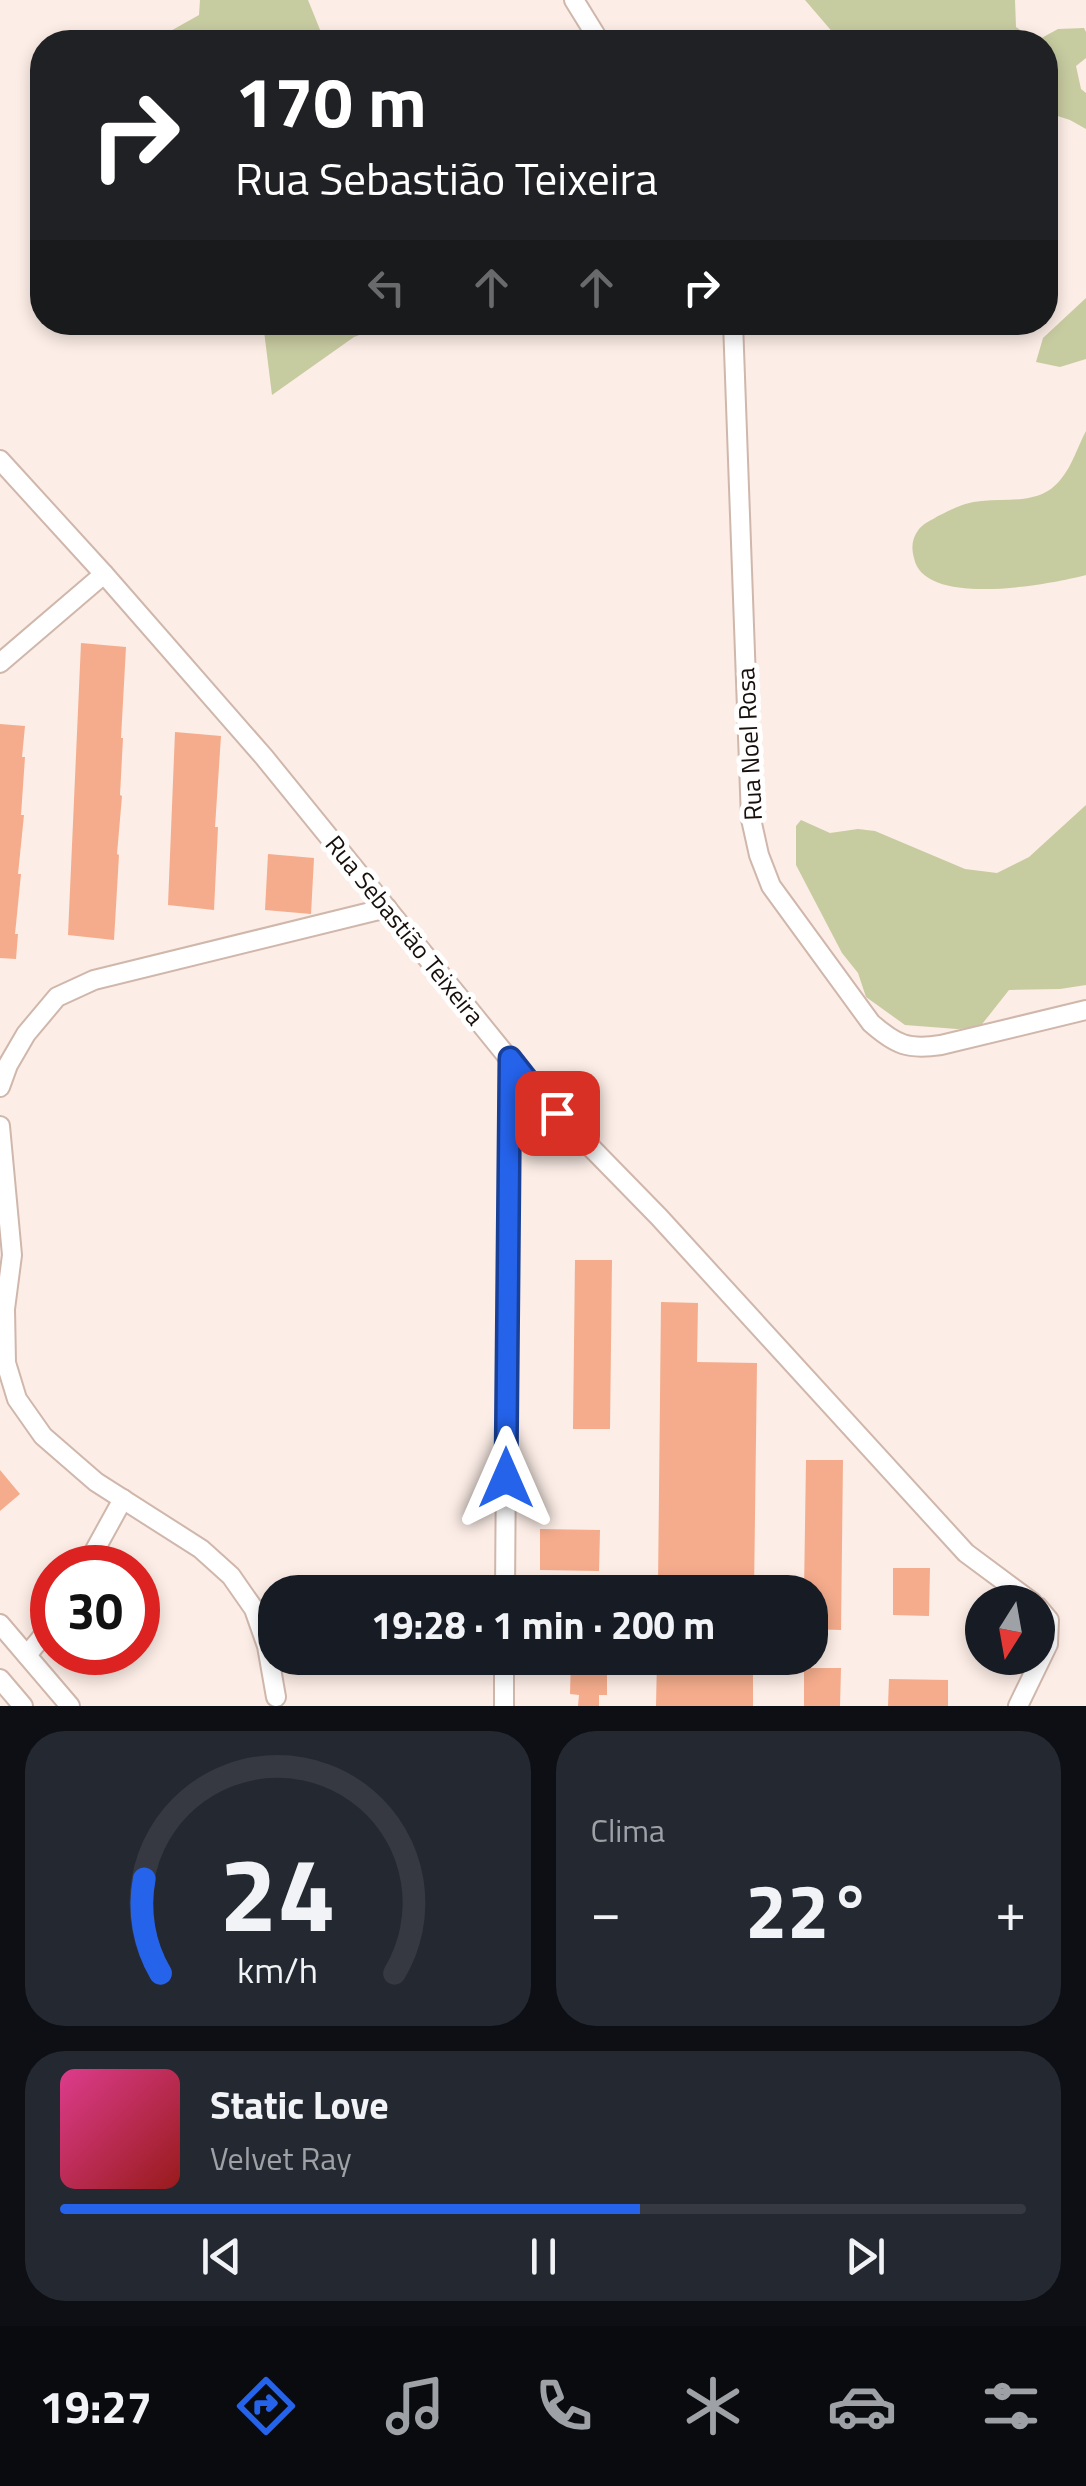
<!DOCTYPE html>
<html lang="pt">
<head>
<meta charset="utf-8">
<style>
  body { margin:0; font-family:"Titillium Web",sans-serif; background:#242831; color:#f1f3f6; height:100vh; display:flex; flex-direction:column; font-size:38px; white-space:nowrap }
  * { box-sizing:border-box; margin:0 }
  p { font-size:32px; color:#9ea1a6 }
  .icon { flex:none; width:55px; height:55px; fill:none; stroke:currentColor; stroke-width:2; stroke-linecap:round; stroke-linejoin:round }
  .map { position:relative; height:1706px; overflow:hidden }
  .sheet { display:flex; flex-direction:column; gap:25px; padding:25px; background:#0d0f14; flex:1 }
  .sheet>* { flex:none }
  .hud { position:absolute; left:30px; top:30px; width:1028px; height:305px; border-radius:40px; box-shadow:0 5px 15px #0003; background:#202124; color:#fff; overflow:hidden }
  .needle { width:65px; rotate:191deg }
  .tools { position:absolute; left:965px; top:1585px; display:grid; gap:20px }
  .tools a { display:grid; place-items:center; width:90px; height:90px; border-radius:50%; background:#171b24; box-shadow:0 5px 15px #0003; font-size:50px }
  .speed { position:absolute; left:30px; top:1545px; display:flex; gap:20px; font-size:50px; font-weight:700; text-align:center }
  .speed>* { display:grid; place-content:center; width:130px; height:130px; border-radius:50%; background:#171b24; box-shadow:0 5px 15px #0003; line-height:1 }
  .speed .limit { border:15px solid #d22; background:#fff; color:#111 }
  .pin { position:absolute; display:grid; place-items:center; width:85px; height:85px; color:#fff; margin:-42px; border-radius:20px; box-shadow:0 5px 15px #0006 }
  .me { position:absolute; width:110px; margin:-55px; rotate:0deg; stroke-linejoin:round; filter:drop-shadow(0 0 8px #0008) }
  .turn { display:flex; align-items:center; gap:35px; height:210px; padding:0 40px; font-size:45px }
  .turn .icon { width:130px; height:130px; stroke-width:2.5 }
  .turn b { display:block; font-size:70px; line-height:85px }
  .lanes { display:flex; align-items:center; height:95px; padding:0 40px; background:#0003; justify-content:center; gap:50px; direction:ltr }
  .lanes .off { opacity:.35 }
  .big { font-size:75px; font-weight:700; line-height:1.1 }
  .sheet .widget { flex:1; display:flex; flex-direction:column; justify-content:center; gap:15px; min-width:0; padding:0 35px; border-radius:40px; background:#242831 }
  .sheet .dial { align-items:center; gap:0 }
  .dial svg { height:260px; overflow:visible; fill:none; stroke:#363941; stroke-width:7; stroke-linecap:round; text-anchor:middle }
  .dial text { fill:#f1f3f6; stroke:none }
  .song { display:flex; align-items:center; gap:30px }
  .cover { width:120px; height:120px; border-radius:15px; background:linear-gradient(135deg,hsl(330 70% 55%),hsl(0 70% 35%)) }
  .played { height:10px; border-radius:5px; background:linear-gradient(90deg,#2563eb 60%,#363941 60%) }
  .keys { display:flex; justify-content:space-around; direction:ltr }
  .heat { display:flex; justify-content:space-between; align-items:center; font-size:55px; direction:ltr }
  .sheet .tiles { flex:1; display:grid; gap:25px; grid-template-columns:1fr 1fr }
  .widget:last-child { grid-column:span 2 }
  .trip { position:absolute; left:258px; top:1575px; width:570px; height:100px; border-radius:40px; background:#171b24; box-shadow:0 5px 15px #0003; font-weight:700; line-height:100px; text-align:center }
  .tabs { display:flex; height:160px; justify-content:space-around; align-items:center; background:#090b0e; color:#9ea1a6 }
  .tabs .icon { width:70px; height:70px }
  .tabs .active { color:#2563eb }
  .tabs b { font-size:45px; color:#f1f3f6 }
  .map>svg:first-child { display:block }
</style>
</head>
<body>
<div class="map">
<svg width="1086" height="1706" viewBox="0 0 1086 1706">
  <rect width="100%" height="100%" fill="#fcede6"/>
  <g fill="#c7cba0">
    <polygon points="200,0 308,0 325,42 151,42 199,15"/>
    <polygon points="805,0 1015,0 1016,27 1036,41 1058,29 1084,28 1086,32 1086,58 1076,66 1081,89 1086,93 1086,129 1070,120 1045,112 1045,42 841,42"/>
    <polygon points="1086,298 1086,359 1060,367 1036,362 1043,338"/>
    <polygon points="263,323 263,322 392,323 354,337 272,395"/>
    <path d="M1086,431v144c-34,9 -162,34 -172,-17 -3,-11 -2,-20 5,-29 5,-6 13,-9 19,-13 15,-7 27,-14 44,-15 28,-3 59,4 79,-22 11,-13 17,-33 25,-48z"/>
    <polygon points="1086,805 1086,985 1060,989 1009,990 979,1028 957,1029 905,1025 866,997 858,973 842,953 796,865 796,826 801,820 830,833 858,829 875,831 965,869 997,873 1029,857"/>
  </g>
  <g fill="#f4ac8c">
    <polygon points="81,643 126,647 121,738 123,738 120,795 122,796 117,854 119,855 114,940 68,935"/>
    <polygon points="0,724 25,726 22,757 25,757 21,815 24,815 18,874 21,874 15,934 18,934 16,959 0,958"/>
    <polygon points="175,732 221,736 215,827 218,827 214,910 168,905"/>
    <polygon points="268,854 314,858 311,914 265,910"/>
    <polygon points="575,1260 612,1260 610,1429 573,1429"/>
    <polygon points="661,1302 698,1303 697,1362 757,1363 754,1592 717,1592 717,1588 658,1587"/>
    <polygon points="806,1460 843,1460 841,1630 810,1629 810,1592 804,1592"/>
    <polygon points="0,1470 20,1494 0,1511"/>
    <polygon points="540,1529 600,1530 599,1571 540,1570"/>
    <polygon points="893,1568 930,1568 929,1616 893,1615"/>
    <polygon points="571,1658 607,1658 607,1695 599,1695 599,1706 578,1706 579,1695 570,1694"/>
    <polygon points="657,1659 694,1660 694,1666 753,1667 753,1706 656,1706"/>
    <polygon points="804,1668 841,1668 840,1706 804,1706"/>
    <polygon points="889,1679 948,1680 948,1706 888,1706"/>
  </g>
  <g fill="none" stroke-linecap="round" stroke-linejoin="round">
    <defs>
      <g id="street">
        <polyline points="574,0 600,42"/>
        <path d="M733,322l18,497 8,36 12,31 100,137c25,22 37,27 70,22l145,-35"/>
        <polyline points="0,460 104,574 264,757 532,1087 659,1217 966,1553 1032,1602"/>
        <polyline points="0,663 104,574"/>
        <polyline points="0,1087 8,1065 26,1034 57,997 94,980 387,908"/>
        <polyline points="0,1126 12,1255 5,1309 6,1363 17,1399 43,1436 96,1482 201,1549 231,1576 254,1609 267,1646 276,1697"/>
        <polyline points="85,1568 123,1499"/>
        <polyline points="505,1592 509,1059"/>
        <polyline points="0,1624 70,1706"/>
        <polyline points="27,1655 52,1625"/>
        <polyline points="0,1679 23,1706"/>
        <polyline points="504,1706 504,1658"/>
        <polyline points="1018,1706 1048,1644 1049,1620 1038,1607"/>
      </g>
    </defs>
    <use href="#street" stroke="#d0b7ac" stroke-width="22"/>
    <use href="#street" stroke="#fff" stroke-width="18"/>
  </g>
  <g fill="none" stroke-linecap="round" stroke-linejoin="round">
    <defs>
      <polyline id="route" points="506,1478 510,1058 532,1086 557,1113"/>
    </defs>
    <use href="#route" stroke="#184099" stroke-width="25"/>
    <use href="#route" stroke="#2563eb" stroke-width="18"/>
  </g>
  <g text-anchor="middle" stroke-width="10" stroke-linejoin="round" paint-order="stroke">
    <g font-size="25" fill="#170f0b" stroke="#fff">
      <text transform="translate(749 744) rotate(-93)" y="9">Rua Noel Rosa</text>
      <text transform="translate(405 930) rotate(51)" y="9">Rua Sebastião Teixeira</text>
    </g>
  </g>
</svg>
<div class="tools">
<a><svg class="needle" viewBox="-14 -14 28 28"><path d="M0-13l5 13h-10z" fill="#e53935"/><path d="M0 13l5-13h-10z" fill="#9ea1a6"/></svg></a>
</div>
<div class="speed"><div class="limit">30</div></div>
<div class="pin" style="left:557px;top:1113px;background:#d93025"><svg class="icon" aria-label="arrive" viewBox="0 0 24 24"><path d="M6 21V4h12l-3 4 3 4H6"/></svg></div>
<svg class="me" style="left:506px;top:1478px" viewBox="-20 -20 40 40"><path d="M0-17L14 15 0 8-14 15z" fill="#2563eb" stroke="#fff" stroke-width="4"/></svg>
<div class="trip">19:28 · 1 min · 200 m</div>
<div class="hud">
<div class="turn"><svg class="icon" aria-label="right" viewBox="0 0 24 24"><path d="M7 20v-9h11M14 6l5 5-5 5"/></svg><div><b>170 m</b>Rua Sebastião Teixeira</div></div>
<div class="lanes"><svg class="icon off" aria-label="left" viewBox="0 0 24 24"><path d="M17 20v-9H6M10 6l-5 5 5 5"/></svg><svg class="icon off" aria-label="ahead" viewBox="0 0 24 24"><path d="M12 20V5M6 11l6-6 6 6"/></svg><svg class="icon off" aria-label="ahead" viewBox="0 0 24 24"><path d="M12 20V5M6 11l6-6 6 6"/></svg><svg class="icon" aria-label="right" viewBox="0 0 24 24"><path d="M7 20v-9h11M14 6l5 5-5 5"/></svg></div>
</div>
</div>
<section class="sheet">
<div class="tiles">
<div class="widget dial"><svg viewBox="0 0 100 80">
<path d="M14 69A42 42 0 1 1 86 69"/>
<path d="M14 69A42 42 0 0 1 9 40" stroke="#2563eb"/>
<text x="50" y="56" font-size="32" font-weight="700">24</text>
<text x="50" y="72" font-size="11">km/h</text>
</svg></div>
<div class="widget"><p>Clima</p>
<div class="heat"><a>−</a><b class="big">22°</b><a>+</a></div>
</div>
<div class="widget">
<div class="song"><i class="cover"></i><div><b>Static Love</b><p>Velvet Ray</p></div></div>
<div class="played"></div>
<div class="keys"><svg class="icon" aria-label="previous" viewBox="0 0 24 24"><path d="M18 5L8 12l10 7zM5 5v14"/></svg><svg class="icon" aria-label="pause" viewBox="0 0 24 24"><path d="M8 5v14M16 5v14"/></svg><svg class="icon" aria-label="next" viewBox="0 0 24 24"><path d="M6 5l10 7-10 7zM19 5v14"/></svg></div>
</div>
</div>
</section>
<nav class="tabs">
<b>19:27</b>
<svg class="icon active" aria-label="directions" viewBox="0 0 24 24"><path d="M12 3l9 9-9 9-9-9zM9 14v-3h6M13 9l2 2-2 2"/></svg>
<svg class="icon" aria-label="music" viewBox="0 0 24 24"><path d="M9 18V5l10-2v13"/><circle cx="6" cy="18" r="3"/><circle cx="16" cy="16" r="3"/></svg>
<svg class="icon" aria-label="phone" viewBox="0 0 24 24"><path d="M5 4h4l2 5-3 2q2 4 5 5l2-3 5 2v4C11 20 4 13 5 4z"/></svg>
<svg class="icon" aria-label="climate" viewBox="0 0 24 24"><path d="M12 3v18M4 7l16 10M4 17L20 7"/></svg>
<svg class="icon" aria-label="car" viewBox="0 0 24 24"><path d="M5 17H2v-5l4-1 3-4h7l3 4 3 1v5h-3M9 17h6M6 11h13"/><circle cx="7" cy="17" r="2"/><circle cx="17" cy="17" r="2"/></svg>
<svg class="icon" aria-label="filters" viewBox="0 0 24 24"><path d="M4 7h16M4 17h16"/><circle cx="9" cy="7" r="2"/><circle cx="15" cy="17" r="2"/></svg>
</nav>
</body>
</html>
